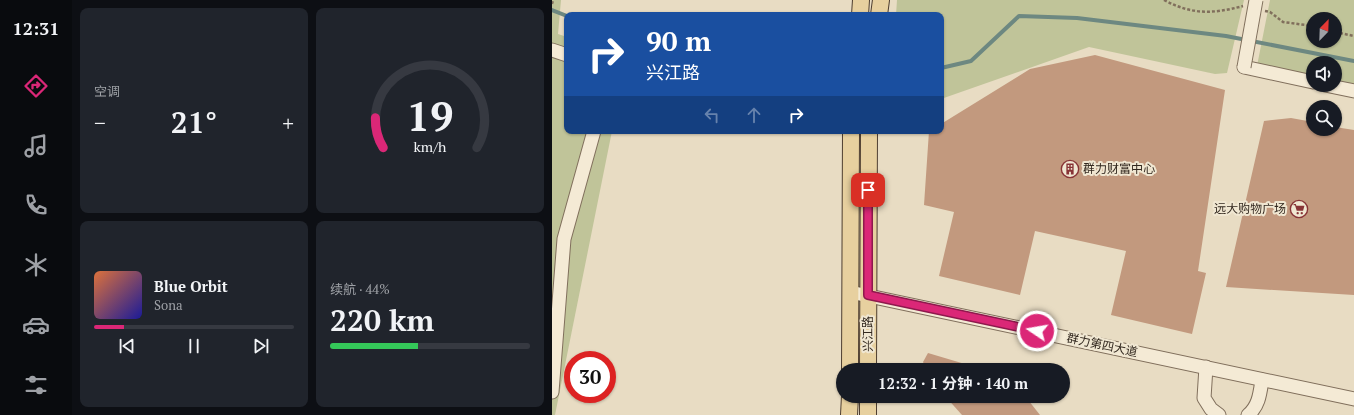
<!DOCTYPE html>
<html lang="zh">
<head>
<meta charset="utf-8">
<style>
  body { margin:0; font-family:"PT Serif","Noto Sans SC",serif; background:#20242c; color:#f1f3f6; height:100vh; display:flex; flex-direction:column; font-size:15px; white-space:nowrap }
  * { box-sizing:border-box; margin:0 }
  p { font-size:13px; color:#9ea1a6 }
  .icon { flex:none; width:22px; height:22px; fill:none; stroke:currentColor; stroke-width:2; stroke-linecap:round; stroke-linejoin:round }
  .map { position:relative; flex:1; overflow:hidden }
  .panel { display:flex; flex-direction:column; gap:8px; padding:8px; background:#0d0f14; width:480px }
  .panel>* { flex:none }
  .guide { position:absolute; left:12px; top:12px; width:380px; height:122px; border-radius:8px; box-shadow:0 1px 3px #0004; background:#1a4fa0; color:#fff; overflow:hidden }
  .needle { width:26px; rotate:23deg }
  .tools { position:absolute; left:754px; top:12px; display:grid; gap:8px }
  .tools a { display:grid; place-items:center; width:36px; height:36px; border-radius:50%; background:#171b24; box-shadow:0 1px 3px #0004; font-size:20px }
  .speed { position:absolute; left:12px; top:351px; display:flex; gap:8px; font-size:20px; font-weight:700; text-align:center }
  .speed>* { display:grid; place-content:center; width:52px; height:52px; border-radius:50%; background:#171b24; box-shadow:0 1px 3px #0004; line-height:1 }
  .speed .limit { border:6px solid #d22; background:#fff; color:#111 }
  .pin { position:absolute; display:grid; place-items:center; width:34px; height:34px; color:#fff; margin:-17px; border-radius:8px; box-shadow:0 2px 6px #0006 }
  .me { position:absolute; width:44px; margin:-22px; rotate:282deg; stroke-linejoin:round; filter:drop-shadow(0 0 3px #0008) }
  .turn { display:flex; align-items:center; gap:14px; height:84px; padding:0 16px; font-size:18px }
  .turn .icon { width:52px; height:52px; stroke-width:2.5 }
  .turn b { display:block; font-size:28px; line-height:34px }
  .lanes { display:flex; align-items:center; height:38px; padding:0 16px; background:#0003; justify-content:center; gap:20px; direction:ltr }
  .lanes .off { opacity:.35 }
  .big { font-size:30px; font-weight:700; line-height:1.1 }
  .panel .tile { flex:1; display:flex; flex-direction:column; justify-content:center; gap:6px; min-width:0; padding:0 14px; border-radius:8px; background:#20242c }
  .panel .dial { align-items:center; gap:0 }
  .dial svg { height:104px; overflow:visible; fill:none; stroke:#363941; stroke-width:7; stroke-linecap:round; text-anchor:middle }
  .dial text { fill:#f1f3f6; stroke:none }
  .song { display:flex; align-items:center; gap:12px }
  .cover { width:48px; height:48px; border-radius:6px; background:linear-gradient(135deg,hsl(20 70% 55%),hsl(240 70% 35%)) }
  .played { height:4px; border-radius:2px; background:linear-gradient(90deg,#db2777 15%,#363941 15%) }
  .keys { display:flex; justify-content:space-around; direction:ltr }
  .heat { display:flex; justify-content:space-between; align-items:center; font-size:22px; direction:ltr }
  .charge { height:6px; border-radius:3px; background:linear-gradient(90deg,#34c759 44%,#363941 0) }
  .panel .tiles { flex:1; display:grid; gap:8px; grid-template-columns:repeat(2,1fr) }
  .trip { position:absolute; left:284px; top:363px; width:234px; height:40px; border-radius:20px; background:#171b24; box-shadow:0 1px 3px #0004; font-weight:700; line-height:40px; text-align:center }
  main { display:flex; flex:1; min-height:0 }
  .tabs { display:flex; flex-direction:column; width:72px; justify-content:space-around; align-items:center; background:#090b0e; color:#9ea1a6 }
  .tabs .icon { width:28px; height:28px }
  .tabs .selected { color:#db2777 }
  .tabs b { font-size:18px; color:#f1f3f6 }
  .map>svg:first-child { display:block }
</style>
</head>
<body>
<main>
<nav class="tabs">
<b>12:31</b>
<svg class="icon selected" aria-label="directions" viewBox="0 0 24 24"><path d="M12 3l9 9-9 9-9-9zM9 14v-3h6M13 9l2 2-2 2"/></svg>
<svg class="icon" aria-label="music" viewBox="0 0 24 24"><path d="M9 18V5l10-2v13"/><circle cx="6" cy="18" r="3"/><circle cx="16" cy="16" r="3"/></svg>
<svg class="icon" aria-label="phone" viewBox="0 0 24 24"><path d="M5 4h4l2 5-3 2q2 4 5 5l2-3 5 2v4C11 20 4 13 5 4z"/></svg>
<svg class="icon" aria-label="climate" viewBox="0 0 24 24"><path d="M12 3v18M4 7l16 10M4 17L20 7"/></svg>
<svg class="icon" aria-label="car" viewBox="0 0 24 24"><path d="M5 17H2v-5l4-1 3-4h7l3 4 3 1v5h-3M9 17h6M6 11h13"/><circle cx="7" cy="17" r="2"/><circle cx="17" cy="17" r="2"/></svg>
<svg class="icon" aria-label="filters" viewBox="0 0 24 24"><path d="M4 7h16M4 17h16"/><circle cx="9" cy="7" r="2"/><circle cx="15" cy="17" r="2"/></svg>
</nav>
<section class="panel">
<div class="tiles">
<div class="tile"><p>空调</p>
<div class="heat"><a>−</a><b class="big">21°</b><a>+</a></div>
</div>
<div class="tile dial"><svg viewBox="0 0 100 80">
<path d="M14 69A42 42 0 1 1 86 69"/>
<path d="M14 69A42 42 0 0 1 8 46" stroke="#db2777"/>
<text x="50" y="56" font-size="32" font-weight="700">19</text>
<text x="50" y="72" font-size="11">km/h</text>
</svg></div>
<div class="tile">
<div class="song"><i class="cover"></i><div><b>Blue Orbit</b><p>Sona</p></div></div>
<div class="played"></div>
<div class="keys"><svg class="icon" aria-label="previous" viewBox="0 0 24 24"><path d="M18 5L8 12l10 7zM5 5v14"/></svg><svg class="icon" aria-label="pause" viewBox="0 0 24 24"><path d="M8 5v14M16 5v14"/></svg><svg class="icon" aria-label="next" viewBox="0 0 24 24"><path d="M6 5l10 7-10 7zM19 5v14"/></svg></div>
</div>
<div class="tile"><p>续航 · 44%</p><b class="big">220 km</b><div class="charge"></div></div>
</div>
</section>
<div class="map">
<svg width="802" height="415" viewBox="0 0 802 415">
  <rect width="100%" height="100%" fill="#e8dcc3"/>
  <g fill="#c0c499" fill-rule="evenodd">
    <polygon points="0,0 9,0 6,34 15,37 15,131 60,131 3,415 0,415"/>
    <polygon points="345,0 692,0 675,73 663,74 537,47 389,99 389,15 344,15"/>
    <path d="M718,0h84v88l-19,-5v-20h-22v16l-56,-13zM761,19h22v22h-22z"/>
  </g>
  <g fill="none" stroke-linecap="round" stroke-linejoin="round">
    <g stroke="#6d8881" stroke-width="4">
      <polyline points="0,10 15,16"/>
      <polyline points="389,68 419,61 467,16 525,18 674,36 802,61"/>
    </g>
  </g>
  <g fill="#c2997e">
    <polygon points="543,55 673,90 646,271 654,273 640,334 559,315 574,251 483,231 468,295 387,276 402,212 372,205 377,131 389,131 389,124 478,69"/>
    <polygon points="739,118 761,122 761,129 783,129 783,127 802,130 802,295 674,287 712,121"/>
    <polygon points="376,353 423,367 423,370 375,370 371,362"/>
    <polygon points="393,396 473,396 488,415 410,415"/>
  </g>
  <g fill="none" stroke-linecap="round" stroke-linejoin="round">
    <defs>
      <g id="minor">
        <polyline points="0,50 15,55"/>
        <polyline points="692,67 761,82"/>
        <polyline points="773,85 802,91"/>
        <polyline points="298,292 802,399"/>
        <polyline points="654,367 652,398 659,409 667,415"/>
        <polyline points="0,392 12,239 42,131"/>
        <path d="M696,415c11,-9 12,-22 14,-35"/>
      </g>
      <g id="major">
        <polyline points="308,15 309,0"/>
        <polyline points="327,15 329,0"/>
        <polyline points="298,370 299,131"/>
        <polyline points="316,370 317,131"/>
        <polyline points="316,396 316,415"/>
        <polyline points="297,415 298,396"/>
      </g>
    </defs>
    <use href="#minor" stroke="#806f5c" stroke-width="15"/>
    <use href="#major" stroke="#4e3e30" stroke-width="18"/>
    <g stroke="#806f5c" stroke-width="2.5" stroke-dasharray="3 2" stroke-linecap="butt">
      <path d="M612,0c28,15 49,14 79,6"/>
      <polyline points="0,4 1,0"/>
      <polyline points="713,11 718,12 731,22 761,26"/>
      <polyline points="783,32 802,36"/>
    </g>
    <use href="#minor" stroke="#f4ead5" stroke-width="13"/>
    <use href="#major" stroke="#e7d09f" stroke-width="16"/>
    <defs>
      <polyline id="minor-bridge" points="692,67 704,0"/>
    </defs>
    <use href="#minor-bridge" stroke="#806f5c" stroke-width="15" stroke-linecap="butt"/>
    <use href="#minor-bridge" stroke="#f4ead5" stroke-width="13"/>
  </g>
  <g fill="none" stroke-linecap="round" stroke-linejoin="round">
    <defs>
      <polyline id="route" points="316,190 316,295 485,331"/>
    </defs>
    <use href="#route" stroke="#8e194d" stroke-width="10"/>
    <use href="#route" stroke="#db2777" stroke-width="7"/>
  </g>
  <defs>
    <symbol id="building-ring" viewBox="-11 -11 22 22"><circle r="9.5" fill="#f0e7d2" stroke="#883436" stroke-width="1.5"/><path d="M-4-6H4V6H1V3H-1V6H-4ZM-2.5-4.3h1.7v1.8h-1.7ZM.8-4.3h1.7v1.8H.8ZM-2.5-1h1.7V.8h-1.7ZM.8-1h1.7V.8H.8Z" fill="#883436"/></symbol>
    <symbol id="supermarket-ring" viewBox="-11 -11 22 22"><circle r="9.5" fill="#f0e7d2" stroke="#883436" stroke-width="1.5"/><path d="M-6-5.5h2.5l.6 2H6L4.5 2H-2.5L-4.4-4H-6ZM-1.5 3.2a1.3 1.3 0 1 0 .1 0ZM3 3.2a1.3 1.3 0 1 0 .1 0Z" fill="#883436"/></symbol>
  </defs>
  <g fill-rule="evenodd">
    <use href="#building-ring" x="508" y="159" width="20" height="20"/>
    <use href="#supermarket-ring" x="737" y="199" width="20" height="20"/>
  </g>
  <g text-anchor="middle" stroke-width="4" stroke-linejoin="round" paint-order="stroke">
    <g font-size="12" fill="#32281f" stroke="#f0e7d2" text-anchor="start">
      <text x="531" y="173">群力财富中心</text>
      <text x="734" y="213" text-anchor="end">远大购物广场</text>
    </g>
    <g font-size="12" fill="#32281f" stroke="#f0e7d2">
      <text transform="translate(316 334) rotate(-90)" y="4">兴江路</text>
      <text transform="translate(550 345) rotate(12)" y="4">群力第四大道</text>
    </g>
  </g>
</svg>
<div class="tools">
<a><svg class="needle" viewBox="-14 -14 28 28"><path d="M0-13l5 13h-10z" fill="#e53935"/><path d="M0 13l5-13h-10z" fill="#9ea1a6"/></svg></a>
<a><svg class="icon" aria-label="sound" viewBox="0 0 24 24"><path d="M4 9h4l5-4v14l-5-4H4zM17 9q2 3 0 6"/></svg></a>
<a><svg class="icon" aria-label="search" viewBox="0 0 24 24"><circle cx="10" cy="10" r="6"/><path d="M15 15l6 6"/></svg></a>
</div>
<div class="speed"><div class="limit">30</div></div>
<div class="pin" style="left:316px;top:190px;background:#d93025"><svg class="icon" aria-label="arrive" viewBox="0 0 24 24"><path d="M6 21V4h12l-3 4 3 4H6"/></svg></div>
<svg class="me" style="left:485px;top:331px" viewBox="-20 -20 40 40"><circle r="17" fill="#db2777" stroke="#fff" stroke-width="3"/><path d="M0-11L8 9 0 5-8 9z" fill="#fff"/></svg>
<div class="trip">12:32 · 1 分钟 · 140 m</div>
<div class="guide">
<div class="turn"><svg class="icon" aria-label="right" viewBox="0 0 24 24"><path d="M7 20v-9h11M14 6l5 5-5 5"/></svg><div><b>90 m</b>兴江路</div></div>
<div class="lanes"><svg class="icon off" aria-label="left" viewBox="0 0 24 24"><path d="M17 20v-9H6M10 6l-5 5 5 5"/></svg><svg class="icon off" aria-label="ahead" viewBox="0 0 24 24"><path d="M12 20V5M6 11l6-6 6 6"/></svg><svg class="icon" aria-label="right" viewBox="0 0 24 24"><path d="M7 20v-9h11M14 6l5 5-5 5"/></svg></div>
</div>
</div>
</main>
</body>
</html>
